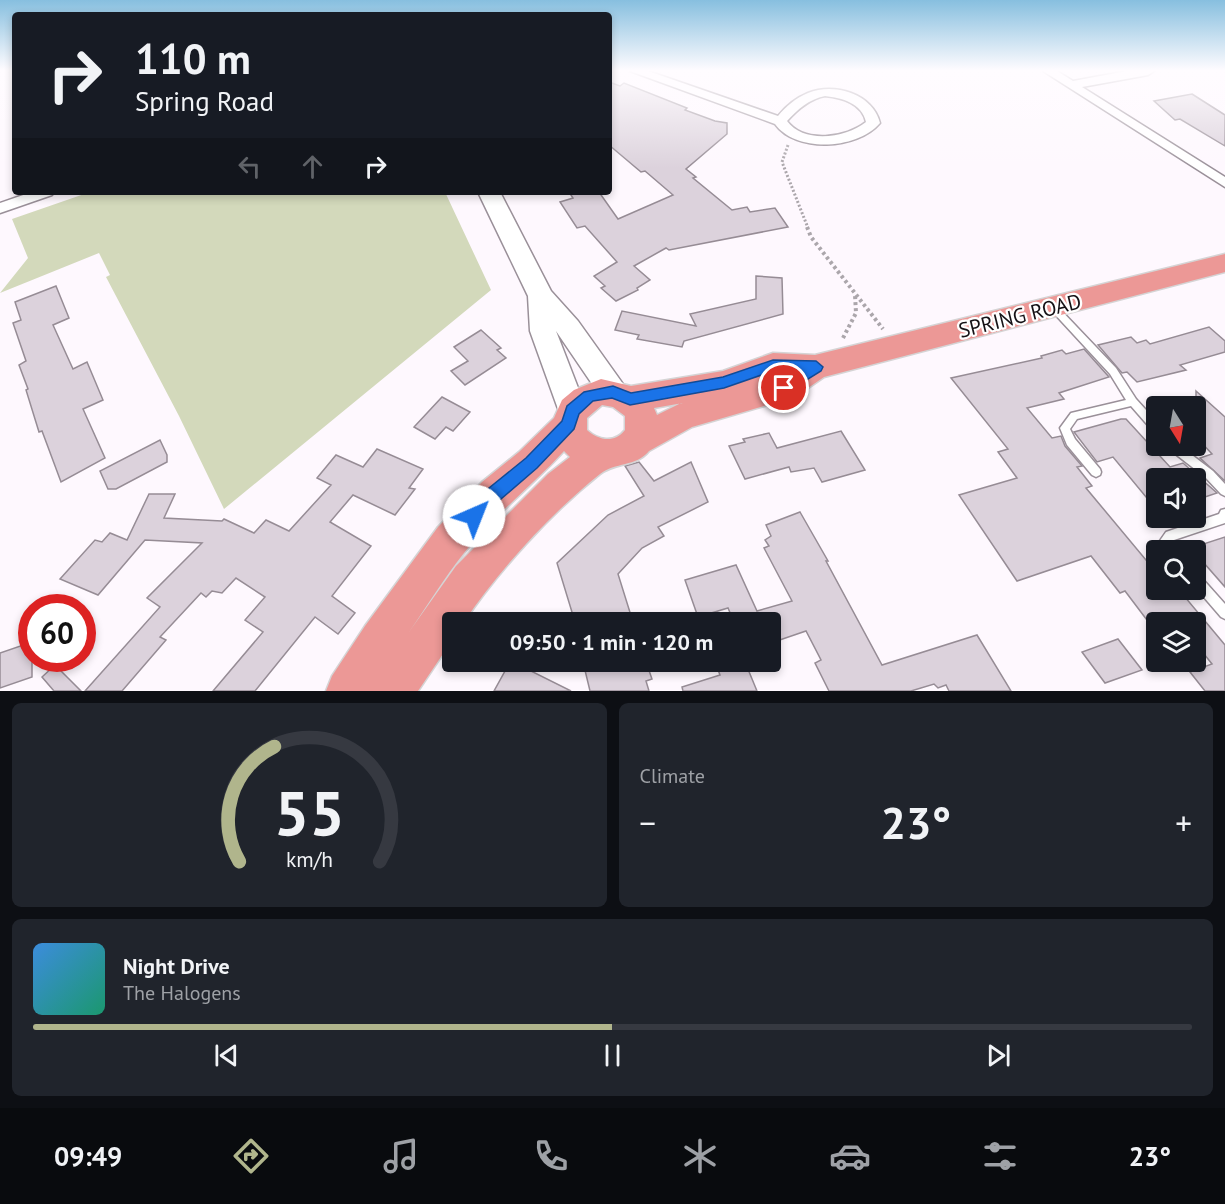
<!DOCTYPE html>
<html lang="en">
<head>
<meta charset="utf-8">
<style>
  body { margin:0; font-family:"PT Sans",sans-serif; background:#20242c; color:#f1f3f6; height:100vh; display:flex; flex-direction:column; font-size:22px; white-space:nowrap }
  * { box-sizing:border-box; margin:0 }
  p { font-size:20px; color:#9ea1a6 }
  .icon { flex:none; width:33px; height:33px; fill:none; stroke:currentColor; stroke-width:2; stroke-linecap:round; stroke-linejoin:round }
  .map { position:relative; height:691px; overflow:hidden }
  .panel { display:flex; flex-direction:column; gap:12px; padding:12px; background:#0d0f14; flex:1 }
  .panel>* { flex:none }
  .top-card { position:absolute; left:12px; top:12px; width:600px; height:183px; border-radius:6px; box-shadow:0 3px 9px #0003; background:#171b24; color:#f1f3f6; overflow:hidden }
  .needle { width:39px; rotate:169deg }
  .tools { position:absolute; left:1146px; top:396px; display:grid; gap:12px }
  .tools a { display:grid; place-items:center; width:60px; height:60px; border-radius:6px; background:#171b24; box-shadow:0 3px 9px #0003; font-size:30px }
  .speed { position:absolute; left:18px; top:594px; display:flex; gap:12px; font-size:30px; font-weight:700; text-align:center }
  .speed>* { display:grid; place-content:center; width:78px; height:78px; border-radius:50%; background:#171b24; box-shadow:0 3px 9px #0003; line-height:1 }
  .speed .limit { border:9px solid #d22; background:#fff; color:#111 }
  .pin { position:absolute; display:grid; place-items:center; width:51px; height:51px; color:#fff; margin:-26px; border:3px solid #fff; border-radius:50%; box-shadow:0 2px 6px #0007 }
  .me { position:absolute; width:66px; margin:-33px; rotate:44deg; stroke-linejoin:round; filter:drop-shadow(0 0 4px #0008) }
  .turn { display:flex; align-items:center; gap:21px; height:126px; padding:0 24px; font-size:27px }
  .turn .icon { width:78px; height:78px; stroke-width:2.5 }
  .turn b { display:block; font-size:42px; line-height:51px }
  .lanes { display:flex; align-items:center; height:57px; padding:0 24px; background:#0003; justify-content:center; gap:30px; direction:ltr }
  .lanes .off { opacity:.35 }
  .big { font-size:45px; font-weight:700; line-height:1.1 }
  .panel .card { flex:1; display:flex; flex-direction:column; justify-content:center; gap:9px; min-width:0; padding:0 21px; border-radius:9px; background:#20242c }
  .panel .dial { align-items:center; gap:0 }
  .dial svg { height:156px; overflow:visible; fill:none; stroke:#363941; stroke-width:7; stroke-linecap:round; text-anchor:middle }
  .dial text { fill:#f1f3f6; stroke:none }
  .song { display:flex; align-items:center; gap:18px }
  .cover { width:72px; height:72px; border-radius:9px; background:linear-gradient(135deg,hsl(210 70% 55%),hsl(160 70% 35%)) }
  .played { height:6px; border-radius:3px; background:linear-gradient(90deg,#b0b58c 50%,#363941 50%) }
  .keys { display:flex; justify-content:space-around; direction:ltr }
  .heat { display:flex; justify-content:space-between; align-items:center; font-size:33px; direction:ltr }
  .panel .tiles { flex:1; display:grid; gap:12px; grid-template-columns:1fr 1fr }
  .card:last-child { grid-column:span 2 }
  .trip { position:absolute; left:442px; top:612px; width:339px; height:60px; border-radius:6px; background:#171b24; box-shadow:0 3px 9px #0003; font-weight:700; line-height:60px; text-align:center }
  .dock { display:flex; height:96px; justify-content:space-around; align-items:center; background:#090b0e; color:#9ea1a6 }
  .dock .icon { width:42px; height:42px }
  .dock .selected { color:#b0b58c }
  .dock b { font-size:27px; color:#f1f3f6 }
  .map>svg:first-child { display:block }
</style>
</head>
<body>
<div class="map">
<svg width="1225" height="691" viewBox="0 0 1225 691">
  <rect width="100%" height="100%" fill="#fef8fe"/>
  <polygon fill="#d3d9bb" points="90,192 445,192 491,290 224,509 179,416 106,277 110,275 99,253 0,293 28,258 12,219"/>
  <g fill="#dcd2dc" stroke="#968c95" stroke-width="1.5">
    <polygon points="609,82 620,86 624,83 687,108 685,110 715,121 727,123 727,134 686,169 696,177 693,178 732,210 747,207 750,212 775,208 788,227 669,250 666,248 634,266 650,280 637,288 638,290 616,301 601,288 605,286 594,276 617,262 585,226 577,228 560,202 573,198 569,192 599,192 618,219 673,195 645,171 641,172 609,145"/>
    <polygon points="1192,94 1225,115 1225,146 1180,119 1175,120 1154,101"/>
    <polygon points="756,276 782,278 783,314 684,341 682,347 637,339 639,335 615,330 622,311 696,326 690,314 756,299"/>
    <polygon points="56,286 69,318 53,325 73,369 87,362 103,400 83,409 105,458 61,482 42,431 39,432 26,390 28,389 19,365 26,361 13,323 21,320 15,302"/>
    <polygon points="1209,327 1225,341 1225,352 1180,365 1186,370 1137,382 1127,372 1122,373 1098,345 1131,337 1137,343 1146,340 1150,344"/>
    <polygon points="481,330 501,348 497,350 506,358 465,385 451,371 468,361 454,347"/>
    <polygon points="1084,349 1109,377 1059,393 1064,399 1027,408 1052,438 1061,436 1065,446 1082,466 1077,467 1092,486 1086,488 1156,572 1156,598 1180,591 1225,645 1225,691 1205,691 1190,672 1212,664 1196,644 1196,622 1156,622 1156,632 1125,591 1120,593 1091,556 1017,581 959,495 1017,478 998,452 1008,449 951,378 1042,358 1041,356 1062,350 1066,354"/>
    <polygon points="1196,391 1225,417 1225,481 1200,458 1212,454 1196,437"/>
    <polygon points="442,397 470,412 453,431 446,427 435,439 414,427"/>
    <polygon points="1121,419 1126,419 1170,467 1183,463 1217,493 1196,500 1196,478 1156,478 1156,509 1113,457 1097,462 1074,432"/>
    <polygon points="841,431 865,470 822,482 814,468 791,472 789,467 745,479 729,446 745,442 743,439 769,433 777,448"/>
    <polygon points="160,440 167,455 167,462 116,489 108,489 100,471"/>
    <polygon points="377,449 423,469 409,488 415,489 395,515 353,495 330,522 371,546 332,596 355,613 338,634 315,617 255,691 213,691 263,632 245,620 265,597 236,578 222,593 212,591 206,597 201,593 160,637 166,640 122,691 85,691 160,607 147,598 202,543 145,540 98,595 60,579 95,540 102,542 110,533 127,540 149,494 175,494 164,518 222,521 224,519 254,533 266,520 289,531 331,485 317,478 336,455 363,467"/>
    <polygon points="639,462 654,481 691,462 708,502 658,527 664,536 642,548 618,574 633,622 575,622 557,563 608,515 644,496 625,466"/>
    <polygon points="800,512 828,561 826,561 882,665 977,635 1011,691 949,691 946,685 938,688 934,684 911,691 829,691 815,663 821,660 806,631 771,643 771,622 734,622 728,608 698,617 685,580 736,565 757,611 792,601 764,548 769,546 765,540 771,536 766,525"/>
    <polygon points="1225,537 1225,587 1196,554 1196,550 1191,548"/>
    <polygon points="1118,639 1142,670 1105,683 1082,652"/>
    <polygon points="32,642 32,677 0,688 0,653"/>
    <polygon points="510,662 513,662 571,691 494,691"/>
    <polygon points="583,662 646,662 652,679 646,681 649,691 590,691"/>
    <polygon points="715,662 745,662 757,691 683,691 682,687 720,675"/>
    <polygon points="55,665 81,691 54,691 42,677"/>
  </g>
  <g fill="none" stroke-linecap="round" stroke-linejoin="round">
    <defs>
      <g id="service">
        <polygon points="1053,304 1056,305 1116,368 1136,399 1156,421 1156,431 1152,430 1131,406 1077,419 1070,429 1075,439 1100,469 1101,472 1100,475 1096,477 1092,475 1067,445 1060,428 1071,413 1126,400 1110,374 1050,309 1049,307 1050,305"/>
        <polygon points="1168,446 1180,446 1213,471 1225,484 1225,496 1221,494 1205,477 1169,449"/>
        <polygon points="1225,509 1225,523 1174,540 1171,543 1174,550 1163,550 1159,542 1166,532 1219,514 1221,510"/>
        <polygon points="1196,574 1200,576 1225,604 1225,619 1221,617 1196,588"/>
      </g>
      <g id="minor">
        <path d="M630,71h18l130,45c8,-10 18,-18 30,-23 26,-11 65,1 72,30 -23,27 -84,30 -105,1zM825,96c17,2 37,7 41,26 -20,16 -62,22 -79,-1 10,-11 22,-22 38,-25z"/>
        <polygon points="1043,71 1057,71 1073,81 1127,71 1154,71 1148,75 1082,87 1225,177 1225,187"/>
        <polygon points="32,192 54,192 52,195 0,213 0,203"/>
      </g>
      <polygon id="secondary" points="478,192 500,192 551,291 578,321 623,384 627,392 623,400 613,404 603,400 556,331 587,411 582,420 572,423 562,420 530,331 528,296"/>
      <path id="primary" d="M1225,254v18l-401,105 -29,20 -103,30 -43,24c-13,16 -34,11 -49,23 -49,39 -101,96 -136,148h-11v17l-35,52h-92l6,-15 33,-50 73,-99 44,-45 37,-30 35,-34 8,-18 12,-10 27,-11 30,7 92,-15 50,-18 42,2zM681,403l-24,12 -3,-7 29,-5zM602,405l11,2 12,9v14c-11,14 -27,10 -38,0v-12zM564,451l6,6 -22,17 -92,92 -47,66c18,-26 35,-54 55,-79 30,-38 68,-67 100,-102z"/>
    </defs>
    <use href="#service" stroke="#9a9099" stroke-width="3"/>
    <use href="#minor" stroke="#9a9099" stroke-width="3"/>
    <use href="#secondary" stroke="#9a9099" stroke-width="3"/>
    <use href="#primary" stroke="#d5d4d5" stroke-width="3"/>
    <polyline stroke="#aba6ab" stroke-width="3" stroke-dasharray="2 2" stroke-linecap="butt" points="788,145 782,162 808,228"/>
    <g stroke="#aba6ab" stroke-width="4" stroke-dasharray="3 3" stroke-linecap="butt">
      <polyline points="807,227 811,237 883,329"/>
      <polyline points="843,338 856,313 855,295"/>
    </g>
    <use href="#service" fill="#fff" fill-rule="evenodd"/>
    <use href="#minor" fill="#fff" fill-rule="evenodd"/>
    <use href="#secondary" fill="#fff" fill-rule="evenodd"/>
    <use href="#primary" fill="#ec9896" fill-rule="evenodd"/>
  </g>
  <linearGradient id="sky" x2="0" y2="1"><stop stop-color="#87bfdf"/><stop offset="0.42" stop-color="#fffcff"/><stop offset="1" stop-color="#fffcff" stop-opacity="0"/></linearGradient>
  <rect width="1225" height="168" fill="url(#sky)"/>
  <polygon fill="#1a73e8" stroke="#114b97" stroke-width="1.5" points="773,360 816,361 823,367 821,371 784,394 779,392 777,388 779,384 798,372 773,371 724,388 630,405 612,398 593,401 579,414 574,429 537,468 501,499 479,522 474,524 468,522 465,516 489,488 526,458 562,421 567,406 584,392 613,386 631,393 723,377"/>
  <g text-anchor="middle" stroke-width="4.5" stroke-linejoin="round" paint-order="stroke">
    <g font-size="21" fill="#161216" stroke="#fff">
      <text transform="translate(1020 316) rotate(-14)" y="7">SPRING ROAD</text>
    </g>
  </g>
</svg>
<div class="tools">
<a><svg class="needle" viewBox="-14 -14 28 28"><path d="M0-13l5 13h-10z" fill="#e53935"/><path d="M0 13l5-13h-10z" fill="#9ea1a6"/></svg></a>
<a><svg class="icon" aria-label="sound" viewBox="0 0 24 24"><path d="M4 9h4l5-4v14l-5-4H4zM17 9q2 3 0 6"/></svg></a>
<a><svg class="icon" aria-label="search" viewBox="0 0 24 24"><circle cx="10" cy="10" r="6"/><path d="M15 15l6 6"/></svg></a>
<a><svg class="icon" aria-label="layers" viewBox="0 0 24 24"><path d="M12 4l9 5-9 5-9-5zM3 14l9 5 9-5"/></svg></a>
</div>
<div class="speed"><div class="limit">60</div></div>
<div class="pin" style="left:784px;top:388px;background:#d93025"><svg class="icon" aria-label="arrive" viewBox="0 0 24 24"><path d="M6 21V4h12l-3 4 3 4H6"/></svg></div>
<svg class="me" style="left:474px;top:516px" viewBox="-20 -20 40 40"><circle r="19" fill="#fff"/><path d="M0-13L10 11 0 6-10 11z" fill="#1a73e8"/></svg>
<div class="trip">09:50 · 1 min · 120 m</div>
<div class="top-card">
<div class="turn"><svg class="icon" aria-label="right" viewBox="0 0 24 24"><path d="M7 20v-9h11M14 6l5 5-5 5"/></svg><div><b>110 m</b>Spring Road</div></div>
<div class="lanes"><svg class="icon off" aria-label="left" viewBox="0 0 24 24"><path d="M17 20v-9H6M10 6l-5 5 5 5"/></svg><svg class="icon off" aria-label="ahead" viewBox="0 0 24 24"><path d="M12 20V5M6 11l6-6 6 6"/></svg><svg class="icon" aria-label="right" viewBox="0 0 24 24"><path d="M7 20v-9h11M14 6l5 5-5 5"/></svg></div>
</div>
</div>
<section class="panel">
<div class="tiles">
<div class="card dial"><svg viewBox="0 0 100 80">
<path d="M14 69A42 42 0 1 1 86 69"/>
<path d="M14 69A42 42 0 0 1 32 10" stroke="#b0b58c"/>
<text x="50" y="56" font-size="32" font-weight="700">55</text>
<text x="50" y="72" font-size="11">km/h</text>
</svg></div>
<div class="card"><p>Climate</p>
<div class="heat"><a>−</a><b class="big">23°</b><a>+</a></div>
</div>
<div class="card">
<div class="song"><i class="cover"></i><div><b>Night Drive</b><p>The Halogens</p></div></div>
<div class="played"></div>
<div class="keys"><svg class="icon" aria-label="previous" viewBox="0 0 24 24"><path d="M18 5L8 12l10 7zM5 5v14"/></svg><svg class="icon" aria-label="pause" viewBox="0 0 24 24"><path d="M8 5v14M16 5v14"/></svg><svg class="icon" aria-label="next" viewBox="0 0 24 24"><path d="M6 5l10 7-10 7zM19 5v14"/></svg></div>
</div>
</div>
</section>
<nav class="dock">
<b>09:49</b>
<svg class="icon selected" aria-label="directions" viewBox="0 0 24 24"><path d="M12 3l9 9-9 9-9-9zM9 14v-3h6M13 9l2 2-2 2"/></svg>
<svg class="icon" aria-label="music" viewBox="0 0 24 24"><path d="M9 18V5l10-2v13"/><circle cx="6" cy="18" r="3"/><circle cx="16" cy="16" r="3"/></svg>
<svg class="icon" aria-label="phone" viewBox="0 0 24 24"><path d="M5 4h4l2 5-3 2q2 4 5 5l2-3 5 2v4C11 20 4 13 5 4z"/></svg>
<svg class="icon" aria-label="climate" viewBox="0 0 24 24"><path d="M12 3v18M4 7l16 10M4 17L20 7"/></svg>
<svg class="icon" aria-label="car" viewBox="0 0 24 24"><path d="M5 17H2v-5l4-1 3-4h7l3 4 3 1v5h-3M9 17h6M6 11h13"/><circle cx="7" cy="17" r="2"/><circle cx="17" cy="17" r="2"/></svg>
<svg class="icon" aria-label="filters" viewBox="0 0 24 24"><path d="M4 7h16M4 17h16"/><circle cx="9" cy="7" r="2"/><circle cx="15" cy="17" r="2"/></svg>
<b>23°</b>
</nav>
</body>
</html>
